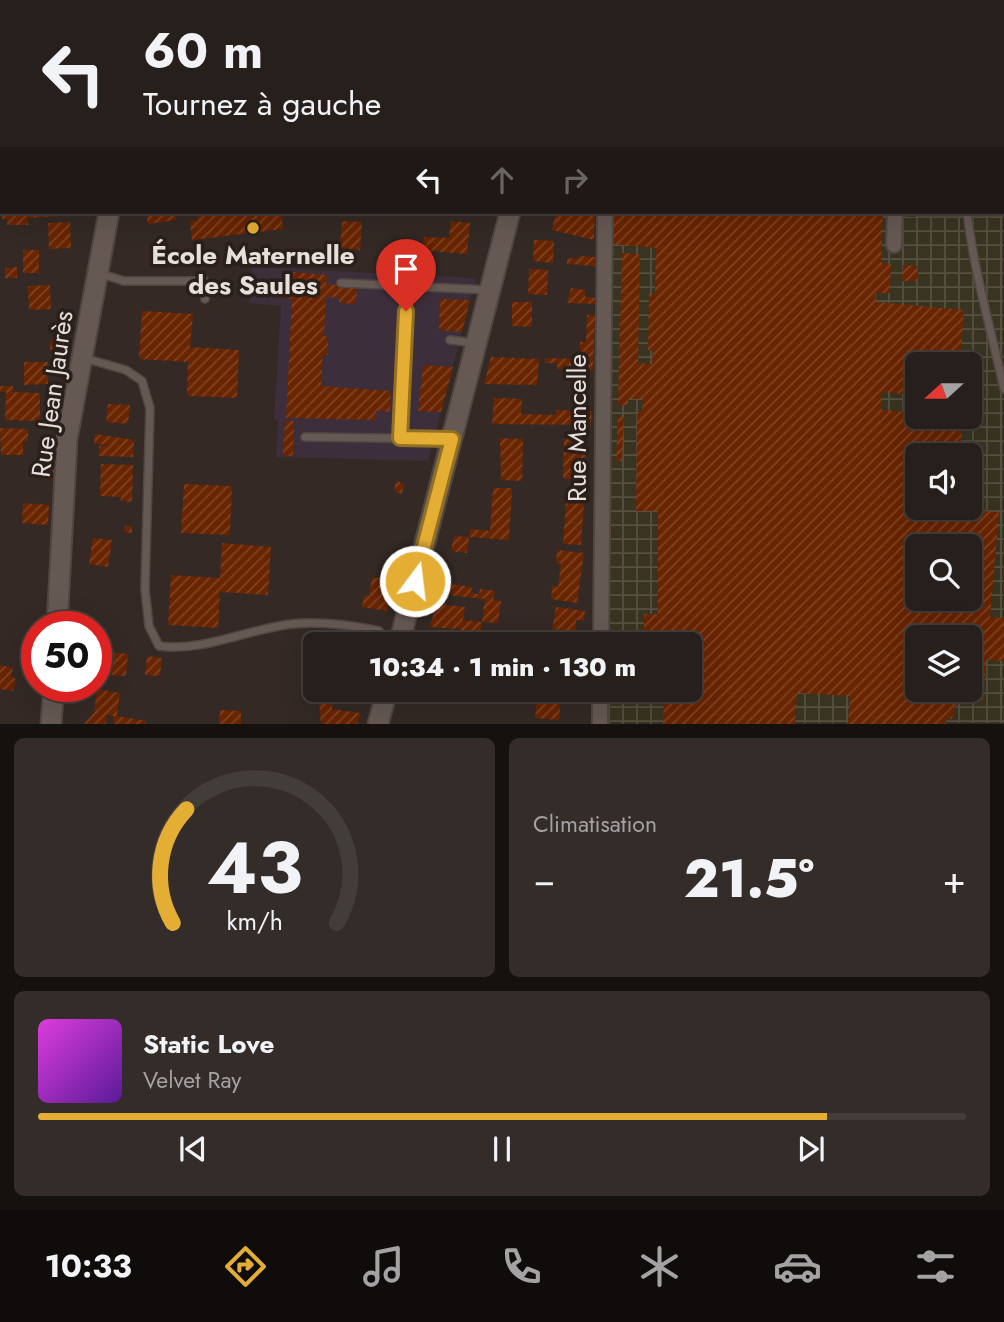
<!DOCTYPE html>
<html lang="fr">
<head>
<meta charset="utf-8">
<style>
  body { margin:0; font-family:Jost,sans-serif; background:#332c28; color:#f1f3f6; height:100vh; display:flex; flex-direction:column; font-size:26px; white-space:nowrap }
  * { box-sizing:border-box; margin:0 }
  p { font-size:23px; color:#a4a2a3 }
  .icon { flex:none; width:38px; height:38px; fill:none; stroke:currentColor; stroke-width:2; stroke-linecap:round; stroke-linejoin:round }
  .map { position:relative; height:724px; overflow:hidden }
  .details { display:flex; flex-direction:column; gap:14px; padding:14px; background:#15110f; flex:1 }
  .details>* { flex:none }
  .top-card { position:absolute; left:0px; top:0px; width:1004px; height:214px; box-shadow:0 7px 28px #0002,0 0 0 2px #433d3a; background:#271f1b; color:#f1f3f6; overflow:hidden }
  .needle { width:46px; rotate:249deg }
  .fabs { position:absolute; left:905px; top:352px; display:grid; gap:14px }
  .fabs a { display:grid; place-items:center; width:77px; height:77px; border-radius:10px; background:#271f1b; box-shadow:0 7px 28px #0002,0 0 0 2px #433d3a; font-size:35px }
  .speed { position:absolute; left:21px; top:611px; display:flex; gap:14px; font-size:35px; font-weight:700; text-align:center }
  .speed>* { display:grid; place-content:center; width:91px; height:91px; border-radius:50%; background:#271f1b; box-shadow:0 7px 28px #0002,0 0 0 2px #433d3a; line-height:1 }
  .speed .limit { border:10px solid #d22; background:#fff; color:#111 }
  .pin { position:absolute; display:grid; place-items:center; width:60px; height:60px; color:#fff; margin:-72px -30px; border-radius:50% 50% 50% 0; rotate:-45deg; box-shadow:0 0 7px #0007 }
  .pin .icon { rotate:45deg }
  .me { position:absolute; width:77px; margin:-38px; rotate:15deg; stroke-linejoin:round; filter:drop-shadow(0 0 5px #0008) }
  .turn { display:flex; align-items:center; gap:24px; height:147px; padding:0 28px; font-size:32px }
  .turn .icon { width:91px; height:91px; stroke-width:2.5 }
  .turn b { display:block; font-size:49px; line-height:60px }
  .lanes { display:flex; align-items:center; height:66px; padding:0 28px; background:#0003; justify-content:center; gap:35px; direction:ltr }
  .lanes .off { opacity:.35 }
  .big { font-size:52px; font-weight:800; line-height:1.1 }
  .details .card { flex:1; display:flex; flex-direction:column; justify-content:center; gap:10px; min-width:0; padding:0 24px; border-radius:10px; background:#332c28 }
  .details .dial { align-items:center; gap:0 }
  .dial svg { height:182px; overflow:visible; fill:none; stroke:#433d3a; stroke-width:7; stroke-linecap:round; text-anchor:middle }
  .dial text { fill:#f1f3f6; stroke:none }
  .song { display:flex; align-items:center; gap:21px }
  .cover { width:84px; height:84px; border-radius:10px; background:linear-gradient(135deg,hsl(300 70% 55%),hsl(270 70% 35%)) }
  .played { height:7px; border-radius:4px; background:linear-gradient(90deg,#e4ae35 85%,#433d3a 85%) }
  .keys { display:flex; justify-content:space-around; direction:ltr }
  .heat { display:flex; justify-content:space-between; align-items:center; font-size:38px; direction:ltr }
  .details .tiles { flex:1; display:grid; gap:14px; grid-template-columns:1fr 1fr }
  .card:last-child { grid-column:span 2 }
  .trip { position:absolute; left:303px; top:632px; width:399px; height:70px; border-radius:10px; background:#271f1b; box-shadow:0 7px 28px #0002,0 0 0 2px #433d3a; font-weight:800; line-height:70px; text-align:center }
  .tab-bar { display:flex; height:112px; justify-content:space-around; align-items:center; background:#100c0b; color:#a4a2a3 }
  .tab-bar .icon { width:49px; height:49px }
  .tab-bar .selected { color:#e4ae35 }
  .tab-bar b { font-size:32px; color:#f1f3f6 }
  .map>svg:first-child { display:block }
</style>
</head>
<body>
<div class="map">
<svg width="1004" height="724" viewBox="0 0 1004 724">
  <defs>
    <pattern id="industrial-grid" width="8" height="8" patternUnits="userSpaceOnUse" patternTransform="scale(1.75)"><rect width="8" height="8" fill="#393321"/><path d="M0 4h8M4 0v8" fill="none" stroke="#565041"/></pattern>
    <pattern id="building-hatch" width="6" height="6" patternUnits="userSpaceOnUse" patternTransform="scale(1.75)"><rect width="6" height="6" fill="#692400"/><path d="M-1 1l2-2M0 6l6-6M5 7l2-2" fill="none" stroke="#7e4325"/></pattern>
  </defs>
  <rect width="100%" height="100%" fill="#342924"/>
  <polygon fill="#3c2e3a" points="252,267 476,278 428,461 276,457 278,420 274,419 281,306 249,303"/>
  <path fill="url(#industrial-grid)" fill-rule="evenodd" d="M1003,53l1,670 -397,1v-34h83v-46h-83l4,-432h244l60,5 1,-5h87zM917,364h53v52h-53zM917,455h53v53h-53zM917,546h53v52h-53zM917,637h53v53h-53z"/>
  <g fill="url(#building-hatch)" fill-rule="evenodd">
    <polygon points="2,212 58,212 59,216 28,218 28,225 7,225 8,219 2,219"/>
    <polygon points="146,212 176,212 176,220 148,224"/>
    <polygon points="197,212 281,212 283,229 192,240 190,221 198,220"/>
    <polygon points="556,212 595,212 594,240 552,230"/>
    <path d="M612,212h271l-2,51 10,1 -1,29h-15l1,9 88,8 -4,54h-43v31l-36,-3 1,18 35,3v3l46,1 -3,38h-43v53l82,4 -9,105 14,1v43l-18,-1 -3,40 -25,-3 -6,22 -6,-1v6h-98l2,-28 -53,-3 -2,31h-132l1,-34h26v-46h-25v-11l-21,-1v-18h14v-103h-22l1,-99h5l1,-13h-15v6h-10l4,-152 18,1 -2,109 14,1 1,-13 -5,-1 1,-56h6l1,-46 -45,-4zM917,546h53v52h-53zM917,637h53v53h-53z"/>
    <polygon points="342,221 362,222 360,250 340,248"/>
    <polygon points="451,221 470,223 467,254 422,250 424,237 449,238"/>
    <polygon points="70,222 71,248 49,249 48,223"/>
    <polygon points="534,240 554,241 553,263 533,261"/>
    <rect x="23" y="250" width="16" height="23"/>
    <polygon points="579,256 596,257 595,266 567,264 567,258 578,259"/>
    <polygon points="903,265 918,266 918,281 902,281"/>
    <polygon points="17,267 17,278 5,278 5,268"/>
    <polygon points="529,269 548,270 547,295 528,294"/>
    <polygon points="293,272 327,275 326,284 357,287 356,304 339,303 339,298 326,297 324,336 328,337 328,355 323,354 321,386 391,391 390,412 376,411 375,420 286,418 292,299 260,295 260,282 292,284"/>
    <polygon points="50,285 51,309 29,310 28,286"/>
    <polygon points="571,288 585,290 585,297 595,298 595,304 567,303"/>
    <polygon points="440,299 470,300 462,332 439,330"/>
    <polygon points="512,302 532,302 532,327 512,326"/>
    <polygon points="142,311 193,314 190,347 239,350 237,398 187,396 188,362 139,359"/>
    <polygon points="587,315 595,315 593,370 557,369 557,363 545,363 545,358 580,359 580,342 586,342"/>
    <polygon points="71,340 70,349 50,350 50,341"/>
    <polygon points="491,357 539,359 537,385 484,384"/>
    <polygon points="24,362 48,362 48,384 24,385"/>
    <polygon points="423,365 453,367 441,412 418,411"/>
    <polygon points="0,386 13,386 13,392 40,393 40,421 5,420 6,392 0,392"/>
    <polygon points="494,398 522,399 521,414 556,415 556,410 592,411 591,425 492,424"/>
    <polygon points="108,404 130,405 128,424 106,422"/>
    <polygon points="618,417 624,417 622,461 616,461"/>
    <polygon points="285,420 294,421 293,456 283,456"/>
    <polygon points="0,428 28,429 28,441 23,441 23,455 1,455"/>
    <polygon points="95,434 134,440 133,457 99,456 99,446 112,445 94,444"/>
    <polygon points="500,438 523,439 522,481 501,480"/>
    <polygon points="564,439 586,439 585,479 563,479"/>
    <polygon points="44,452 57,453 55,480 42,479"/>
    <polygon points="101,464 133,465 132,502 120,501 121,497 100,496"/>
    <polygon points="396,481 404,484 402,494 394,491"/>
    <polygon points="184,484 232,486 230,535 181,533"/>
    <polygon points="493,488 512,488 509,540 469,537 470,529 490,531"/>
    <polygon points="567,489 585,489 581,545 563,544"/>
    <polygon points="23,503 49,505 48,525 22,523"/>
    <polygon points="125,526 132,526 132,533 124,532"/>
    <polygon points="454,536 469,537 467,553 451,551"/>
    <polygon points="93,538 112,540 108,567 89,564"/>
    <polygon points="222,543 271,547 268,595 220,592 218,628 168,625 171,575 220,578"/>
    <polygon points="557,550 584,553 577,603 551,599 552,586 558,587 561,564 556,562"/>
    <polygon points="372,577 391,580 387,611 362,607 364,595 369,596"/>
    <polygon points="441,583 472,587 471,593 479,594 480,589 495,591 493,600 501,601 498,623 482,622 485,599 439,594"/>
    <polygon points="436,604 465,607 463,620 482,622 479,641 458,644 460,629 430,627"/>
    <polygon points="556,607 585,611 584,621 576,620 575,631 552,629"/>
    <polygon points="550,635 578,638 577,644 548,644"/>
    <polygon points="96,651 128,654 126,676 96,674"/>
    <polygon points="147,656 162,658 160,676 145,675"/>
    <polygon points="0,665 13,668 11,677 16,679 13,691 0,689"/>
    <polygon points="97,689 120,693 117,716 146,721 146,724 113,724 114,716 107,715 106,724 84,724 94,713"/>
    <polygon points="318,690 324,690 324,697 333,700 332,709 360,713 358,724 321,724"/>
    <polygon points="413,690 436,690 436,697 412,695"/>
    <polygon points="537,694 561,696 559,720 535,718"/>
    <polygon points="220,710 241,711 241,724 219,724"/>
  </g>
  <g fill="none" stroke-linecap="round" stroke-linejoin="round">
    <defs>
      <g id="service">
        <polyline points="40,0 40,2"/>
        <polyline points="707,2 707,0"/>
        <path d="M967,212c7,60 24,118 37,177"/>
        <polyline points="98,273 124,281 205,281 205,299"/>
        <polyline points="341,283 489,290"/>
        <polyline points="450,340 475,343"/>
        <path d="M84,358l42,12 16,11 8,27 -5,181 4,37 10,20c45,6 88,-17 133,-22 29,-3 59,1 87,7"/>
        <polyline points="305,437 451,439"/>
        <polyline points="400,438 408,286"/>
      </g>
      <g id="minor">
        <polyline points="894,245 895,212"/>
        <polyline points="601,644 605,212"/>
        <polyline points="600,724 600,690"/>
      </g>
      <g id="tertiary">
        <polyline points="602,0 603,2"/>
        <polyline points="909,2 909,0"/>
        <polyline points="1003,34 1004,34"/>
      </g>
      <g id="secondary">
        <polyline points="146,2 146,0"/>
        <polyline points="562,2 562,0"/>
        <polyline points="57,626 67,439 109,212"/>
        <polyline points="399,644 510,212"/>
        <polyline points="51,724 54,686"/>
        <polyline points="378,724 387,690"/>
      </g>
    </defs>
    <use href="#service" stroke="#504743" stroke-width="10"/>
    <use href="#minor" stroke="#504743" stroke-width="18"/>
    <use href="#tertiary" stroke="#504743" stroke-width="21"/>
    <use href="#secondary" stroke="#504743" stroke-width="23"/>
    <use href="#service" stroke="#665954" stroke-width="7"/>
    <use href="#minor" stroke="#665954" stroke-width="14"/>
    <use href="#tertiary" stroke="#665954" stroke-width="18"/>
    <use href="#secondary" stroke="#665954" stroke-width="19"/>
  </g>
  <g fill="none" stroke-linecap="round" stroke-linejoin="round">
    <defs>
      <polyline id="route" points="406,311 400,438 452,439 415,581"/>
    </defs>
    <use href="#route" stroke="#947122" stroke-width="18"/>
    <use href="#route" stroke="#e4ae35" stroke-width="12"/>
  </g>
  <circle fill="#e4ae35" stroke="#2a1f1b" stroke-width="2.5" cx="253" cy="228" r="7"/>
  <g text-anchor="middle" stroke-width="7" stroke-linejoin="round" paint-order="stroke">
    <g font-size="26" font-weight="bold" fill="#e7dfdc" stroke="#2a1f1b">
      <text x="253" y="264">École Maternelle<tspan x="253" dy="30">des Saules</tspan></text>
    </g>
    <g font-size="26" fill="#e7dfdc" stroke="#2a1f1b">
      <text transform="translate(52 394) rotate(-82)" y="9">Rue Jean Jaurès</text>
      <text transform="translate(577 428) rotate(-90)" y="9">Rue Mancelle</text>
    </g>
  </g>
</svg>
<div class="fabs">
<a><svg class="needle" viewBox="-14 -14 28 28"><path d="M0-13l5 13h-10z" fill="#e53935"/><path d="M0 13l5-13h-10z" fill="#a4a2a3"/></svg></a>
<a><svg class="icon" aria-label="sound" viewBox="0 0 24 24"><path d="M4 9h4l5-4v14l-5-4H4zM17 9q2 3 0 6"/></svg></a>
<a><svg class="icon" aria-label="search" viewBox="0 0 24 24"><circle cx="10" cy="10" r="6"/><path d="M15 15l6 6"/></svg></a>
<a><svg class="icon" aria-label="layers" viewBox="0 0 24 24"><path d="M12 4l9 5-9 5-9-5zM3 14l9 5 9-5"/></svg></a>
</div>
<div class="speed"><div class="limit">50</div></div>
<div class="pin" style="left:406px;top:311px;background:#d93025"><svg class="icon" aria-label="arrive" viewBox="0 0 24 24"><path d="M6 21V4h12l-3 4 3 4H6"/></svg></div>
<svg class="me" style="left:415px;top:581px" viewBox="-20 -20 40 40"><circle r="17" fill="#e4ae35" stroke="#fff" stroke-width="3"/><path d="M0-11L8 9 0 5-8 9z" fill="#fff"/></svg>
<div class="trip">10:34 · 1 min · 130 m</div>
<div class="top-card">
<div class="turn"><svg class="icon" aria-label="left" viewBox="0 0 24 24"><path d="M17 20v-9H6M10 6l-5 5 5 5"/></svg><div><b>60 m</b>Tournez à gauche</div></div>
<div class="lanes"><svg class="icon" aria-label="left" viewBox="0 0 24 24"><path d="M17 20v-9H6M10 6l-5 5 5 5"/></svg><svg class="icon off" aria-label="ahead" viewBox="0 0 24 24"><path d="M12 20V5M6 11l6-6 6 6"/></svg><svg class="icon off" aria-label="right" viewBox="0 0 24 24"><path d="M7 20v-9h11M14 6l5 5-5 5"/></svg></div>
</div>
</div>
<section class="details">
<div class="tiles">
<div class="card dial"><svg viewBox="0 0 100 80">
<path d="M14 69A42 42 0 1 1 86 69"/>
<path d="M14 69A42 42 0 0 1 20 19" stroke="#e4ae35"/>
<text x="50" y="56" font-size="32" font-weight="700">43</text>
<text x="50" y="72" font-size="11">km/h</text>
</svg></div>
<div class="card"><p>Climatisation</p>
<div class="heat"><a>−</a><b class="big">21.5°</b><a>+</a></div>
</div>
<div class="card">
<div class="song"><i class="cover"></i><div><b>Static Love</b><p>Velvet Ray</p></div></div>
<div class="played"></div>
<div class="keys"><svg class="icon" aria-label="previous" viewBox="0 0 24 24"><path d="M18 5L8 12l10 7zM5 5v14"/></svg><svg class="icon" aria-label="pause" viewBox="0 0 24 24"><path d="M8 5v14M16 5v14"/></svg><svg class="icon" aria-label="next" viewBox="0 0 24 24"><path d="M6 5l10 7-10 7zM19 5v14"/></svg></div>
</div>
</div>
</section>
<nav class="tab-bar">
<b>10:33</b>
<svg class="icon selected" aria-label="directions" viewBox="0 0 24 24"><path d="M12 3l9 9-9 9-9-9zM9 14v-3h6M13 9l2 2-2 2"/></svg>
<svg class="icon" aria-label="music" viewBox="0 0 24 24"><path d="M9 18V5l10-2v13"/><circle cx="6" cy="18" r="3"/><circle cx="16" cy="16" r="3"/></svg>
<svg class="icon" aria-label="phone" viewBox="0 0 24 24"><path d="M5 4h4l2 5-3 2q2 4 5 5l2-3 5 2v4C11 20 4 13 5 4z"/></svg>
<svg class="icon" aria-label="climate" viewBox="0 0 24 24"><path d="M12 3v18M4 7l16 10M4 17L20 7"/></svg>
<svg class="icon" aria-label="car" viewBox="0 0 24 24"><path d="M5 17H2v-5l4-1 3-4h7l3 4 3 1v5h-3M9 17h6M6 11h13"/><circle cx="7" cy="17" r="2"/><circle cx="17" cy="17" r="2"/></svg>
<svg class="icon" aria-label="filters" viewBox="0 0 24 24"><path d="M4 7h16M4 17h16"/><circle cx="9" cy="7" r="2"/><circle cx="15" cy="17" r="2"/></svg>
</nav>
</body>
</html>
